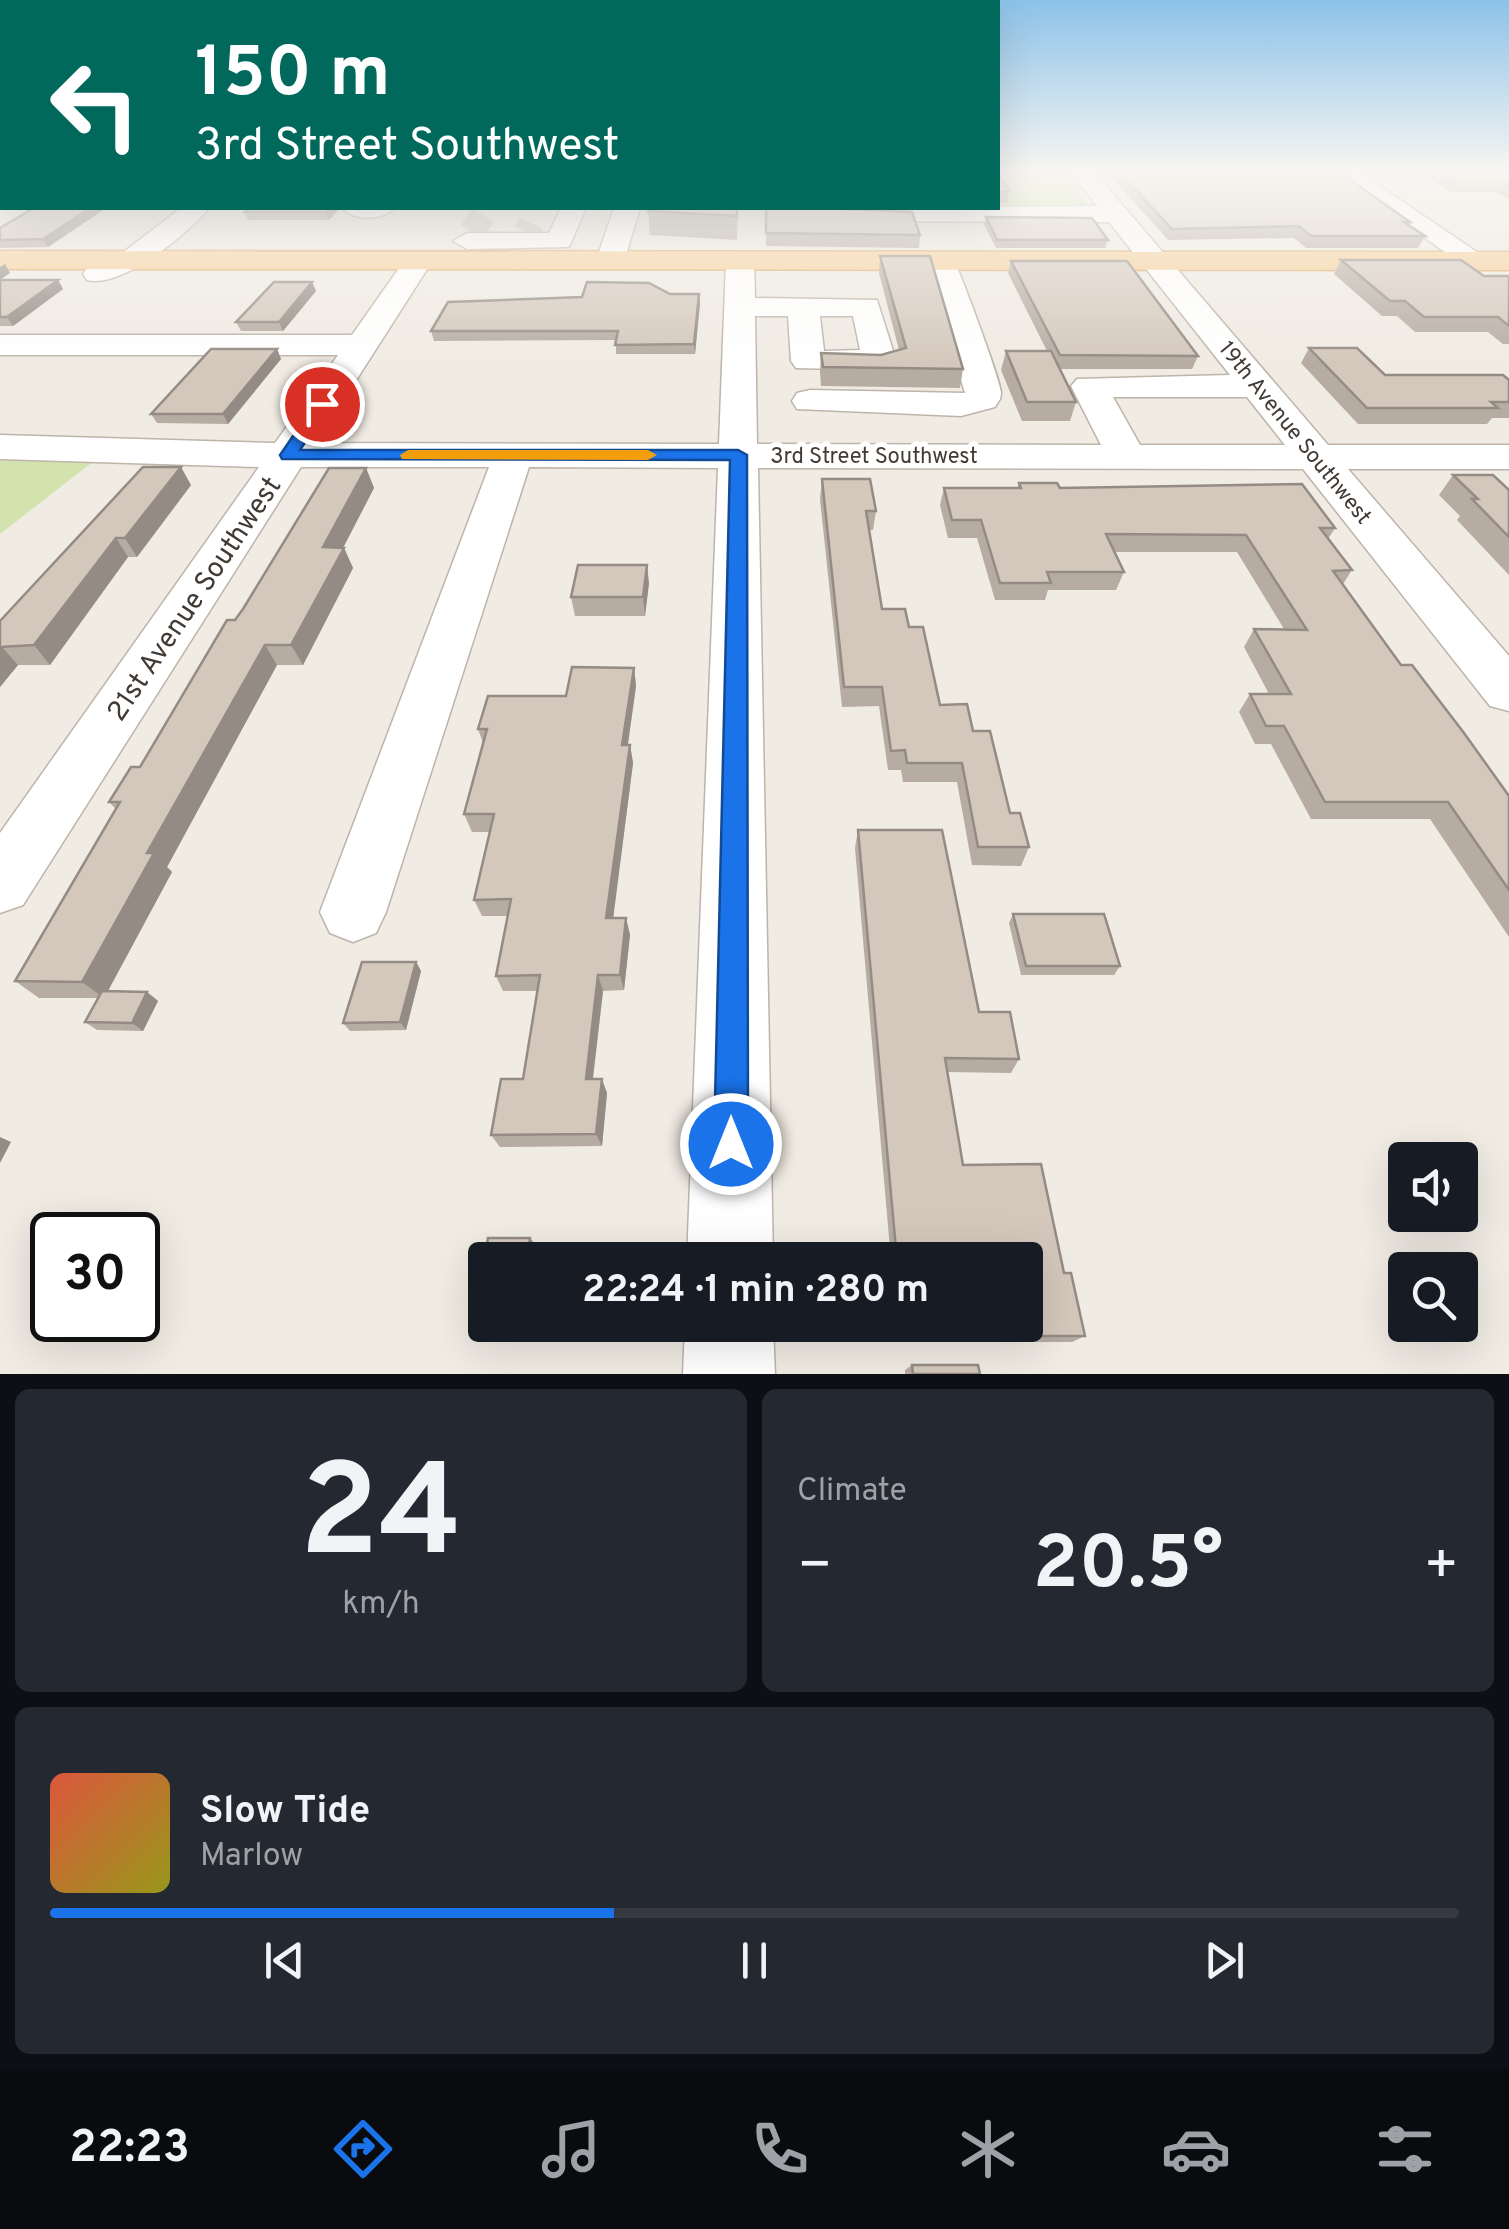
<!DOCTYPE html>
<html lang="en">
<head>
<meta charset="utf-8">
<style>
  body { margin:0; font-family:Overpass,sans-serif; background:#242831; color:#f1f3f6; height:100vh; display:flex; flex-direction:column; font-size:38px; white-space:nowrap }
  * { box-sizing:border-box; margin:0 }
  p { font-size:32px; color:#9ea1a6 }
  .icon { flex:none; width:55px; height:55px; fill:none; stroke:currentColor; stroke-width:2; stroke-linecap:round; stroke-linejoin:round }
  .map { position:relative; height:1374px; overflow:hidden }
  .details { display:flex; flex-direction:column; gap:15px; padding:15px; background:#0d0f14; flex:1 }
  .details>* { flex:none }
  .top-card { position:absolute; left:0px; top:0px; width:1000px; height:210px; box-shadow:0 10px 40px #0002; background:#00695c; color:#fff; overflow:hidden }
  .buttons { position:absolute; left:1388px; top:1142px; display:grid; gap:20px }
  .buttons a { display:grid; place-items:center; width:90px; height:90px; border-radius:10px; background:#171b24; box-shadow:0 10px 40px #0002; font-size:50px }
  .speed { position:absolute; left:30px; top:1212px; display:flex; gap:20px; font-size:50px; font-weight:700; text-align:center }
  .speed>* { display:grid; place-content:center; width:130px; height:130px; border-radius:50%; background:#171b24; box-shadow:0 10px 40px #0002; line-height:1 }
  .speed .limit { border:5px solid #111; border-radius:15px; background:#fff; color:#111 }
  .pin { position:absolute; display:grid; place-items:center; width:85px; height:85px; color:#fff; margin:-42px; border:5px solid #fff; border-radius:50%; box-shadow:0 2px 10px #0007 }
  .me { position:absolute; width:110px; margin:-55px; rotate:0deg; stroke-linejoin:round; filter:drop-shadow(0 0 8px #0008) }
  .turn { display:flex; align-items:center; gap:35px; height:210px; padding:0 30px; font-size:45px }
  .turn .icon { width:130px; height:130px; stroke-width:2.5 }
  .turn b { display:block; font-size:70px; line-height:85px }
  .big { font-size:75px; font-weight:700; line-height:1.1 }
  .details .widget { flex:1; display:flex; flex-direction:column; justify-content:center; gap:15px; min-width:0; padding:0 35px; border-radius:15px; background:#242831 }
  .details .dial { align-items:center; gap:0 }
  .dial b { font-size:130px; line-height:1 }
  .song { display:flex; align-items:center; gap:30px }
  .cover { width:120px; height:120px; border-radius:15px; background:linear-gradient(135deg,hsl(10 70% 55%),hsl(60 70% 35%)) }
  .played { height:10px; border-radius:5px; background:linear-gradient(90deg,#1a73e8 40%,#363941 40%) }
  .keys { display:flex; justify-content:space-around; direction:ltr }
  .heat { display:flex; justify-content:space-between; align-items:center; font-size:55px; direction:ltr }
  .details .tiles { flex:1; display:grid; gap:15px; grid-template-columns:1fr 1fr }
  .widget:last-child { grid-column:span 2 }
  .trip { position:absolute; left:468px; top:1242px; width:575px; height:100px; border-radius:10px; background:#171b24; box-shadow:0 10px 40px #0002; font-weight:700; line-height:100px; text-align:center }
  .tab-bar { display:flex; height:160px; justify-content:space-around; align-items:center; background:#090b0e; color:#9ea1a6 }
  .tab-bar .icon { width:70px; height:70px }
  .tab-bar .current { color:#1a73e8 }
  .tab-bar b { font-size:45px; color:#f1f3f6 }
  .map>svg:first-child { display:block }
</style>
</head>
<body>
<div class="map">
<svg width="1509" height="1374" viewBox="0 0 1509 1374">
  <rect width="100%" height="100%" fill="#f0ebe3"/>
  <g fill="#d2e3ae">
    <polygon points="998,174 1065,174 1092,210 998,208"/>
    <polygon points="0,434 70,443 94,461 0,534"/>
  </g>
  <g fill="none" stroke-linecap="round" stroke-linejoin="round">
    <g stroke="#cdc8c0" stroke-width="26" stroke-dasharray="26 12" stroke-linecap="butt">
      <polyline points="472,232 483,215"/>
      <polyline points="527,232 531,223"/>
    </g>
    <defs>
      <g id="minor">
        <path d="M1070,172h24l234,273h181v24h-161l161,187v55l-19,-5 -187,-237 -545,-1 15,792h-86l31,-792 -189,-1 -143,445 -10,21 -23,9 -23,-9 -10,-21 169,-445h-188l-278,438 -23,8v-80l259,-366 -259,-8v-24l275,8 63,-88h-338v-20h352l57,-81 10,-2 14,8 -117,183 403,1 7,-183 14,-8 14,8 1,37 122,2 19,60 -5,7 -12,3 -83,-2 -5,-7 -3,-45h-33l2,128 344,1 -30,-59 6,-7 153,-4 -121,-153 -264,-1 -27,-8 -4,-5 283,-2zM820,316h33l7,34 -36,1zM1113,397h134l38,48h-145z"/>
        <polygon points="1332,172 1359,172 1490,261 1476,269 1466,267"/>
        <rect x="0" y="173" width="2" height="14"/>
        <path d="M181,208h28c-21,26 -88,81 -122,72l-4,-6 4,-6 34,-14z"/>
        <path d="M395,208c-11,12 -41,13 -52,1z"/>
        <polygon points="561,208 586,208 569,247 467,249 453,241 467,233 549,233"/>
        <polygon points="614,208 640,208 624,261 610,269 596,261"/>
        <path d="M941,253l10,2c8,12 49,125 50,137 0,8 -2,8 -6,15l-34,9 -164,-7 -5,-8 5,-8 13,-3 155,3 -25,-83 -3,-26 -10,-23z"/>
        <polygon points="685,1325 773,1325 775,1374 683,1374"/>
      </g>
      <polygon id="major" points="0,251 1509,252 1509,270 0,269"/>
    </defs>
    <use href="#minor" stroke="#beb4a9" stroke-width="3"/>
    <use href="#major" stroke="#dba866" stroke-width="3"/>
    <use href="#minor" fill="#fff" fill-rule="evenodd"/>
    <use href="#major" fill="#f8ce95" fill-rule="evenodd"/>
  </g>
  <g fill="#b6aca2">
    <polygon points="1107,172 1339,172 1410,222 1409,225 1425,236 1418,248 1306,248 1294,238 1168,240"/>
    <polygon points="1418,172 1509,172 1509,199 1495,192 1451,192"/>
    <polygon points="998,173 1009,191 1007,203 998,203"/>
    <polygon points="34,208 106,208 48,247 0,248 0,228"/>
    <polygon points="340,208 329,220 248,220 245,212"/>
    <polygon points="738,208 737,240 650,235 648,211"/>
    <polygon points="766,208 920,235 919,248 766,246"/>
    <polygon points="986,217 1108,240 1105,248 996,248 984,225"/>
    <polygon points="880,256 963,369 960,388 821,386 820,372 821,353 881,355 899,350 879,273"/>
    <polygon points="1341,260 1484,276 1509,276 1509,344 1503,344 1488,332 1415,332 1397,316 1382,316 1334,274"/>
    <polygon points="1011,261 1198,356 1192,369 1060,369 1076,402 1070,421 1022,421 1001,370 1006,351 1047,351 1008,273"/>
    <polygon points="0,280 58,280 63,289 13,326 0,326"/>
    <polygon points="316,291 283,331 241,331 236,322"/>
    <polygon points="670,294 700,303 695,354 616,354 616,340 434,341 431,331"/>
    <polygon points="1309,348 1385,375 1509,380 1509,418 1492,418 1487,424 1358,424 1301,363"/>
    <polygon points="277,349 281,359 228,424 157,423 151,414"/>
    <polygon points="366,468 374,488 343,548 344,548 353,568 303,665 277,665 167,867 172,872 108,991 147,992 158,1001 143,1031 97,1030 85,1022 98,998 39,998 15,981 116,809 109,802 140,767 235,620"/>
    <polygon points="1453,475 1509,490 1509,575 1457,520 1460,516 1439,495"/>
    <polygon points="822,479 876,511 873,530 869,530 882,609 909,627 940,705 973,731 1010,813 1029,847 1021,866 972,865 957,782 903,782 901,770 888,770 879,706 842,707 820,499"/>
    <polygon points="1019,483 1335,528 1328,539 1352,570 1343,584 1401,665 1509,796 1509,937 1430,819 1311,819 1271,744 1255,744 1239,712 1250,694 1269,694 1244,647 1254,629 1284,629 1237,552 1114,552 1124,572 1116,590 1048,590 1045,600 995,600 977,538 948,538 940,505 944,488 1017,488"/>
    <polygon points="191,485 137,557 128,557 50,665 18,665 0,687 0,621"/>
    <polygon points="649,583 645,616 575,616 571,597"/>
    <polygon points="634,668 636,686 628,745 630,745 633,763 613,918 626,918 630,935 624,990 603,991 593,1079 607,1093 602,1146 500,1147 491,1135 523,1079 537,991 503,991 496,976 508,916 482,916 474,900 490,832 472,832 464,814 483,743 478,729 566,696"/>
    <polygon points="858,830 979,1012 1019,1059 1011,1073 948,1072 963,1165 1064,1273 1085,1336 1072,1342 1006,1342 1003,1325 1025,1325 1025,1260 891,1260 855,848"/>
    <polygon points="1013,914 1120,966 1114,975 1021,975 1009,923"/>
    <polygon points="416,962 421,971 406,1030 350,1031 343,1023"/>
    <polygon points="912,1365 980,1374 905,1374 905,1370"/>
  </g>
  <g fill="#948c84">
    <polygon points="90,208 106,208 48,247 43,239"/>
    <polygon points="330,208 340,208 329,220 326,212"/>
    <polygon points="5,264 10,273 0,280 0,267"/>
    <polygon points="58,280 63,289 13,326 7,317"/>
    <polygon points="312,282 316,291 283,331 279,322"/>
    <polygon points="699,294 700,303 695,354 694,344"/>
    <polygon points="277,349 281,359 228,424 223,414"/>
    <polygon points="181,467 191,485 137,557 125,538"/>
    <polygon points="366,468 374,488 333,567 323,547"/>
    <polygon points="116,538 128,557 50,665 34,645"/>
    <polygon points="344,548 353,568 303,665 291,645"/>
    <polygon points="647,565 649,583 645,616 643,597"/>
    <polygon points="265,645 277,665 167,867 172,872 104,998 82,982 147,853"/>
    <polygon points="1,646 18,665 0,687 0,647"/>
    <polygon points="634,668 636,686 625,763 622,745"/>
    <polygon points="630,745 633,763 611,935 606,918"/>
    <polygon points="626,918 630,935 624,990 620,975"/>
    <polygon points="416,962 421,971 406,1030 400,1022"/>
    <polygon points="598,975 603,991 591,1093 586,1079"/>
    <polygon points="147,992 158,1001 143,1031 132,1023"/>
    <polygon points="602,1079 607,1093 602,1146 596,1134"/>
    <polygon points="0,1137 11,1142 0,1163"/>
    <polygon points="530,1238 534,1243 532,1260 527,1260"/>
    <polygon points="140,1266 153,1271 139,1303 138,1303 138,1271"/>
  </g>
  <g fill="#d4c8bc" stroke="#948c84" stroke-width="2.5">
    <polygon points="1119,172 1339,172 1410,222 1404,222 1425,236 1311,236 1299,226 1172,229"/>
    <polygon points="1440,172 1509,172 1509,186 1501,182 1456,182"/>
    <polygon points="998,173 1009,191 998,192"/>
    <polygon points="34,208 90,208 43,239 0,240 0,228"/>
    <polygon points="250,208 330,208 326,212 245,212"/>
    <polygon points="649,208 737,208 737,216 648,211"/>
    <polygon points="766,208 823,208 912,212 920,235 766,233"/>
    <polygon points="986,217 1092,218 1108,240 997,240"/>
    <polygon points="880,256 930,256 963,369 823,367 821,353 881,355 906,348"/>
    <polygon points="1341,260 1461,260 1484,276 1509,276 1509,326 1498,317 1424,317 1405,301 1390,301"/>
    <polygon points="1011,261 1127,261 1198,356 1060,355"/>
    <polygon points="0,280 58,280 7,317 0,317"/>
    <polygon points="274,282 312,282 279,322 236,322"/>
    <polygon points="587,282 649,283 670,294 699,294 694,344 615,345 618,331 431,331 448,302 582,297"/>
    <polygon points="1309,348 1357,348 1385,375 1503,375 1509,380 1509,402 1491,402 1498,408 1367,408"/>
    <polygon points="211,349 277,349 223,414 151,414"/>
    <polygon points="1006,351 1051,351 1076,402 1027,402"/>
    <polygon points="143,467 181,467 125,538 116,538 34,645 0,647 0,621"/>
    <polygon points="329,468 366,468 323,547 344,548 291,645 265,645 147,853 154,853 82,982 15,981 120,802 109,802 131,767 140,767 227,620 235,620 243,609"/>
    <polygon points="1453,475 1493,475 1509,490 1509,537 1472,499 1478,499"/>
    <polygon points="822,479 870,479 876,511 866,511 882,609 905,609 909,627 923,627 940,705 967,704 973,731 990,731 1010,813 1020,813 1029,847 978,847 962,763 907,763 905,750 891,751 882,687 844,687"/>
    <polygon points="1019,483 1057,483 1060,488 1302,484 1335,528 1320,528 1352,570 1333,571 1401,665 1412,665 1464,733 1509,796 1509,890 1448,802 1325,802 1284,726 1266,726 1250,694 1291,694 1254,629 1307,630 1246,535 1106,534 1124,572 1047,572 1051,583 1000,583 981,520 952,520 944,488 1021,488"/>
    <polygon points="578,565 647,565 643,597 571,597"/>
    <polygon points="572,667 634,668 622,745 630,745 606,918 626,918 620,975 598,975 586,1079 602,1079 596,1134 491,1135 501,1079 523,1079 540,975 496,976 511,899 474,900 494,814 464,814 487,729 478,729 488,696 566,696"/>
    <polygon points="858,830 942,830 979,1012 1010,1012 1019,1059 945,1058 963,1165 1041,1164 1064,1273 1071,1273 1085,1336 1016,1336 1014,1325 1025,1325 1025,1260 897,1260"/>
    <polygon points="1013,914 1104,914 1120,966 1026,966"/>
    <polygon points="362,962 416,962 400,1022 343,1023"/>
    <polygon points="102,991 147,992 132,1023 85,1022"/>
    <polygon points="488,1238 530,1238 527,1260 485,1260 485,1285 479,1285"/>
    <polygon points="912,1365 978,1365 980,1374 913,1374"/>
  </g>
  <linearGradient id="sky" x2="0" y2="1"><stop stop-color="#8cc2e9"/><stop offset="0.47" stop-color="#f8f6f2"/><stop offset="1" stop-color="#f8f6f2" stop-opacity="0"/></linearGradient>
  <rect width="1509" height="364" fill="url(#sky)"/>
  <polygon fill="#1a73e8" stroke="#114b97" stroke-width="2.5" points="317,401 330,404 300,450 738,450 747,455 748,1144 743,1156 731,1161 719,1156 714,1144 730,460 282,459 280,455"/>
  <polygon fill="#f59e0b" points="408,450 648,450 657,455 648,460 402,459 400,455"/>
  <g text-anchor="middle" stroke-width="10" stroke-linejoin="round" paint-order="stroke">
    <g font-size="22" fill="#423a34" stroke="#fff">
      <text transform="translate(1296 432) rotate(51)" y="8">19th Avenue Southwest</text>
      <text x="874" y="463">3rd Street Southwest</text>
    </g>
    <g font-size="28" fill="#423a34" stroke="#fff">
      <text transform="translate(193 598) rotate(-56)" y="10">21st Avenue Southwest</text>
    </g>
  </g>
</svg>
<div class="buttons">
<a><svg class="icon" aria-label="sound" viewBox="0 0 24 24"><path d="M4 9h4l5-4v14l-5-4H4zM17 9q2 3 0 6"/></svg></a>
<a><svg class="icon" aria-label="search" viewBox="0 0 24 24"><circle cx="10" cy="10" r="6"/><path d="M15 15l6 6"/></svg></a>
</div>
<div class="speed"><div class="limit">30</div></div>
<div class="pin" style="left:322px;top:404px;background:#d93025"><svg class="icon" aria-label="arrive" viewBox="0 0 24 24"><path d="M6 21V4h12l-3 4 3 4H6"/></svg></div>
<svg class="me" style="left:731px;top:1144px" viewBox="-20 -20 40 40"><circle r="17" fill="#1a73e8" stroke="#fff" stroke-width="3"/><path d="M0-11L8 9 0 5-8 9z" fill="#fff"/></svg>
<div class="trip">22:24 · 1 min · 280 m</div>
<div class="top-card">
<div class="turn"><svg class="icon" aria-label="left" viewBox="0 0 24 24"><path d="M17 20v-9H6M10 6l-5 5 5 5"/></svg><div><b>150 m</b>3rd Street Southwest</div></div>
</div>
</div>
<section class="details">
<div class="tiles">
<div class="widget dial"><b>24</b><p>km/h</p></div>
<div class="widget"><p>Climate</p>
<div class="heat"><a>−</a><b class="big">20.5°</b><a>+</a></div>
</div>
<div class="widget">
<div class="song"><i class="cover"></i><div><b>Slow Tide</b><p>Marlow</p></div></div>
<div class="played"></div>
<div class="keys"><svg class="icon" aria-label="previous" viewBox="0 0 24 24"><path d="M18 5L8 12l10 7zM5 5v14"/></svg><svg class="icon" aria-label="pause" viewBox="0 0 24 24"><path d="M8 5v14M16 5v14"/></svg><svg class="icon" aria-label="next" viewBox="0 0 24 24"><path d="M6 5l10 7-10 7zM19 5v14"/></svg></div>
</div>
</div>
</section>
<nav class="tab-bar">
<b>22:23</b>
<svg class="icon current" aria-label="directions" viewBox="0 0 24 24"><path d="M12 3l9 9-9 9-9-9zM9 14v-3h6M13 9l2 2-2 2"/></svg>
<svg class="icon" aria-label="music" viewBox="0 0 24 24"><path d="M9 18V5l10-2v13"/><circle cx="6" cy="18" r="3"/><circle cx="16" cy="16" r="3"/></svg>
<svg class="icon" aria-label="phone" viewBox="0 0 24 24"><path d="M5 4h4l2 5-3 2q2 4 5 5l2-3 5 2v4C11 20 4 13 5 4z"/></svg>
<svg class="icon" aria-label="climate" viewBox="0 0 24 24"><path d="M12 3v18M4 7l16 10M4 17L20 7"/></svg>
<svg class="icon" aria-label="car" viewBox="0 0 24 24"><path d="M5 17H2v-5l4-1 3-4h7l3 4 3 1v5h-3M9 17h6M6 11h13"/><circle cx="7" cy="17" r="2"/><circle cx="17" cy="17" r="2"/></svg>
<svg class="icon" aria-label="filters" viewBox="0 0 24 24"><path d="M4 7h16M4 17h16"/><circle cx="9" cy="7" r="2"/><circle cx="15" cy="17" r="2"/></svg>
</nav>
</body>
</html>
